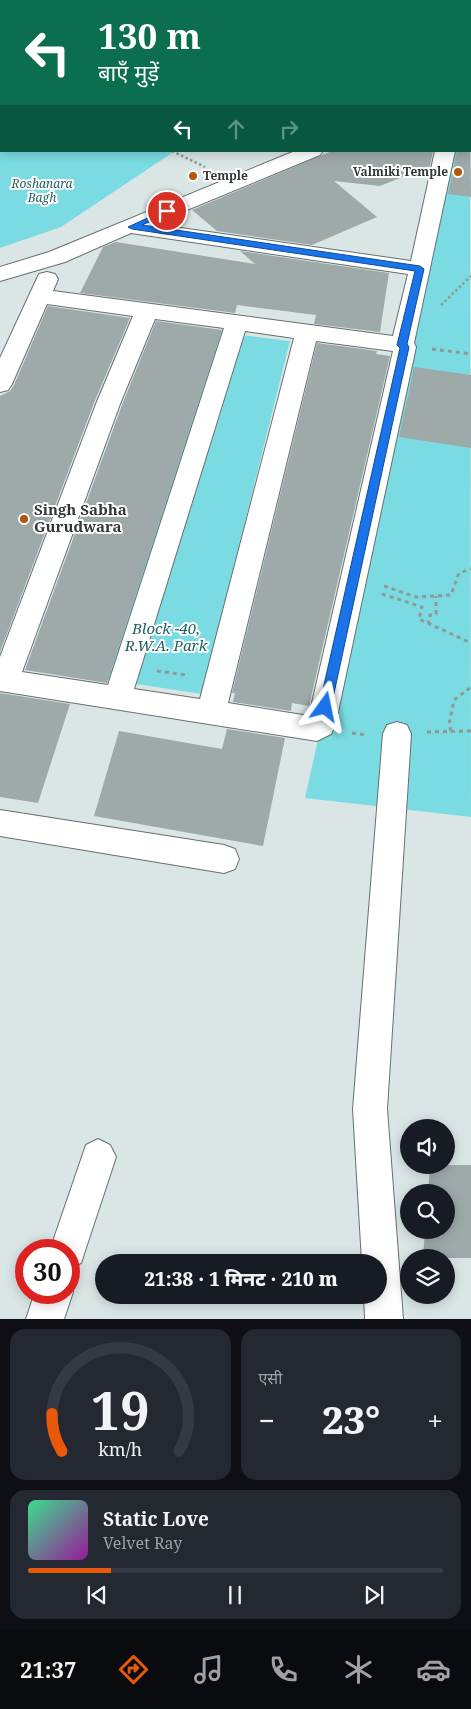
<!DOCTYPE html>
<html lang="hi">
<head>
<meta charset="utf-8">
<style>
  body { margin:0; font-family:"Noto Serif","Noto Sans Devanagari",serif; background:#242831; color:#f1f3f6; height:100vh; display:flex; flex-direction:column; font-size:19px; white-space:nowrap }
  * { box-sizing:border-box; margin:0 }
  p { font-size:16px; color:#9ea1a6 }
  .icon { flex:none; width:28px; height:28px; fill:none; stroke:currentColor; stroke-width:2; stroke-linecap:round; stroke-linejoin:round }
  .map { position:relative; height:1319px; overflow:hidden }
  .details { display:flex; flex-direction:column; gap:10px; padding:10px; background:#0d0f14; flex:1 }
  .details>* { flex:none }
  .top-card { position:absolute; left:0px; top:0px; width:471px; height:152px; box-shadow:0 2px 12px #0003; background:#0b6e4f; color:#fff; overflow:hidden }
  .tools { position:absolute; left:400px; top:1119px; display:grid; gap:10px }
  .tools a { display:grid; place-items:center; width:55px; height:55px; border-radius:50%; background:#171b24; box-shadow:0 2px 12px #0003; font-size:25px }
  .speed { position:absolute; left:15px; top:1239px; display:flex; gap:10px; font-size:25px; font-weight:700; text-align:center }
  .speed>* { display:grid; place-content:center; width:65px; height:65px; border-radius:50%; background:#171b24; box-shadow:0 2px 12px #0003; line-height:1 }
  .speed .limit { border:8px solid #d22; background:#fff; color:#111 }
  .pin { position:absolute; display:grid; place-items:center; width:42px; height:42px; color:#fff; margin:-21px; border:2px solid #fff; border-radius:50%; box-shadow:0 1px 5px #0007 }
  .me { position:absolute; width:55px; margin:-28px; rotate:12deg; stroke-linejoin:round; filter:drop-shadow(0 0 4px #0008) }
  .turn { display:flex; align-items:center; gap:18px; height:105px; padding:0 15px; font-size:22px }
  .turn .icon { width:65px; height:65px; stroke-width:2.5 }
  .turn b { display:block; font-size:35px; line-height:42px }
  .lanes { display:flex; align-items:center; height:48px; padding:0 15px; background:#0003; justify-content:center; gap:25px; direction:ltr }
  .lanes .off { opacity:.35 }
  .big { font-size:38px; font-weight:800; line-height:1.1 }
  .details .card { flex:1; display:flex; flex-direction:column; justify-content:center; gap:8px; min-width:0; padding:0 18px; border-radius:15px; background:#242831 }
  .details .dial { align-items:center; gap:0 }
  .dial svg { height:130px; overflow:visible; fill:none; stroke:#363941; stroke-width:7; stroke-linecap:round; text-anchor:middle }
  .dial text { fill:#f1f3f6; stroke:none }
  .song { display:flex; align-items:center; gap:15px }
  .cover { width:60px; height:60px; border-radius:8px; background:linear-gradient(135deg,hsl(150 70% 55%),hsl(300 70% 35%)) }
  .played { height:5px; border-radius:2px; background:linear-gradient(90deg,#ea580c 20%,#363941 20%) }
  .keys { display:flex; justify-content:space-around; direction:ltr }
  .heat { display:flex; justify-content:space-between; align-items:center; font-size:28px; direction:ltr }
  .details .tiles { flex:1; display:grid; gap:10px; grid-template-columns:1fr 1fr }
  .card:last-child { grid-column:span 2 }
  .trip { position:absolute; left:95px; top:1254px; width:292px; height:50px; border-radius:25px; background:#171b24; box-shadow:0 2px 12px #0003; font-weight:800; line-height:50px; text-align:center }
  .tab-bar { display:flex; height:80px; justify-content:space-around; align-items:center; background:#090b0e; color:#9ea1a6 }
  .tab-bar .icon { width:35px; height:35px }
  .tab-bar .active { color:#ea580c }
  .tab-bar b { font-size:22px; color:#f1f3f6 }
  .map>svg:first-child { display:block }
</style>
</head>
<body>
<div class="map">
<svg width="471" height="1319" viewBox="0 0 471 1319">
  <rect width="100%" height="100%" fill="#dae6e6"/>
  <g fill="#7adce2">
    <polygon points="0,0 402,0 1,1 1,151 175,151 61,227 0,248"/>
    <polygon points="470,113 471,817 305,798 449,151 470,151"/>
    <polygon points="210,331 290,341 202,694 103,679"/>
  </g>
  <g fill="#9eaaaa">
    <polygon points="470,114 471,197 448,194 457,151 470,151"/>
    <polygon points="332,151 433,151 430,166 380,186 334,181 377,217 312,245 217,231 192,210"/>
    <polygon points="116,242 255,264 240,251 389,273 380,332 314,324 316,315 237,305 235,313 80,293 103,247"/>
    <polygon points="48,306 130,318 94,403 0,652 0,396 10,391 14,385"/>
    <polygon points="156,321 222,330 107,683 25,670 122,405"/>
    <polygon points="317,343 377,351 376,354 390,356 309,706 292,703 291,711 233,702 235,693 232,693"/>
    <polygon points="414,367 471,375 471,448 399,437"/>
    <polygon points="0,693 70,704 38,803 0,797"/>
    <polygon points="227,729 285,738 263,846 94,816 119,731 222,749"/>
    <polygon points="430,1165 471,1165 471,1258 423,1258 425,1230 446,1230 446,1192 428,1192"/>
  </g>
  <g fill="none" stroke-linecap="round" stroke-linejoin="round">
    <defs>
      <g id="minor">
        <polygon points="471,84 471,96 470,97 470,85"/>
        <path d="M295,151h28l-3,4 -167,69 258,37 24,-110h20l-41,192 2,4 -81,379 -4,8 -14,7 -317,-50v-34l96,-253 37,-88 -86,-12 -35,80 -4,6 -8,2v-34l39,-84 8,-2 8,2 3,5 -5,12 340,45 15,-62 -277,-41 -66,29 -65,19v-14l49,-15zM155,319l69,9 -116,357 -86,-13 98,-268zM245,331l49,7 -94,361 -66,-10zM316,341l77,10 -84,365 -81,-13z"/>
        <polygon points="397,722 407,725 411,734 387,1109 403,1319 365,1319 364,1295 379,1295 379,1262 362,1262 353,1109 383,734 387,725"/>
        <polygon points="0,810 224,845 235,849 239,859 235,869 224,873 0,836"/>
        <polygon points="98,1139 110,1145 116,1157 81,1263 69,1268 69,1250 50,1250 86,1145"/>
        <polygon points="69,1283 73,1292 64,1319 26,1319 35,1292 69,1292"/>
      </g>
    </defs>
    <use href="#minor" stroke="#657070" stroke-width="2"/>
    <g stroke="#909999" stroke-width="2.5" stroke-dasharray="2.5 2.5" stroke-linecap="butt">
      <polyline points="147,1 150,0"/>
      <polyline points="172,151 205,167"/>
      <polyline points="441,305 471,276"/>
    </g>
    <g stroke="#909999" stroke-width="3" stroke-dasharray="4 4" stroke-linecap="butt">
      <polyline points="432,349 471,354"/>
      <polyline points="384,586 416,597 451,595 459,573 471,569"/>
      <polyline points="382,594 422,607 419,619 471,643"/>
      <polyline points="430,624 428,621 430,615 436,614 436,596"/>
      <polyline points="157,671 187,675 187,673"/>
      <polyline points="451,731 449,724 454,700 471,687"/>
      <polyline points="427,732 471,731"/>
      <polyline points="352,733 366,735"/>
    </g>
    <use href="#minor" fill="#fff" fill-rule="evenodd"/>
  </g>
  <polygon fill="#1a73e8" stroke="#114b97" points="167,209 171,211 170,213 142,225 420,266 424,269 407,344 409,347 331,707 329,711 321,711 319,707 400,348 397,345 415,271 132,229 128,227"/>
  <g fill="#b5560d" stroke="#fff" stroke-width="2">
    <circle cx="458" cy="172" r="5"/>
    <circle cx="193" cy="176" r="5"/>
    <circle cx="24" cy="519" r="5"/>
  </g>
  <g text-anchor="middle" stroke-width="4" stroke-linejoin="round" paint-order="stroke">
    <g font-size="12" font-weight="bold" fill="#323737" stroke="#fff" text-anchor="end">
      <text x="448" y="176">Valmiki Temple</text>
      <text x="203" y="180" text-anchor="start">Temple</text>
    </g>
    <g font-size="12" font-style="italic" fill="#225f63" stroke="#fff">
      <text x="42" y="188">Roshanara<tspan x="42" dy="14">Bagh</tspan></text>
    </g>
    <g font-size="15" font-weight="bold" fill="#323737" stroke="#fff" text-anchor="start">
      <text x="34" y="515">Singh Sabha<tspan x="34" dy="17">Gurudwara</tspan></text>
    </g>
    <g font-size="15" font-style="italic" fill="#225f63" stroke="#fff">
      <text x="166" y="634">Block -40,<tspan x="166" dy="17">R.W.A. Park</tspan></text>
    </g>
  </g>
</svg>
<div class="tools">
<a><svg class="icon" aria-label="sound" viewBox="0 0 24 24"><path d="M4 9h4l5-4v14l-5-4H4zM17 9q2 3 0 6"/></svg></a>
<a><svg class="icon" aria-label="search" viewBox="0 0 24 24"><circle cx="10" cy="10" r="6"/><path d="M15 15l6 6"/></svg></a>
<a><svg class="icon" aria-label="layers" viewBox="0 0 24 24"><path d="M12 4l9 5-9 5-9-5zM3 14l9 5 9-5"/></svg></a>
</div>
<div class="speed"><div class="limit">30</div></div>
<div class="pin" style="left:167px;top:211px;background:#d93025"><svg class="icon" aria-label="arrive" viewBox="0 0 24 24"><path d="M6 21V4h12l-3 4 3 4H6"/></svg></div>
<svg class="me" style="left:325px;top:707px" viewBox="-20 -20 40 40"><path d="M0-17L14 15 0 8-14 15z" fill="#1a73e8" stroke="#fff" stroke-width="4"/></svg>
<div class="trip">21:38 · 1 मिनट · 210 m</div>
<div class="top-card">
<div class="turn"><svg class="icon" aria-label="left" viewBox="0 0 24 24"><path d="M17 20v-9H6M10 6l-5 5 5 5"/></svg><div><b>130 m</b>बाएँ मुड़ें</div></div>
<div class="lanes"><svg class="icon" aria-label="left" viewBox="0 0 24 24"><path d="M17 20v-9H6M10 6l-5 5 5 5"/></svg><svg class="icon off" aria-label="ahead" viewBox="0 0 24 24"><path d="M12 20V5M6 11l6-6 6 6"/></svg><svg class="icon off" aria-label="right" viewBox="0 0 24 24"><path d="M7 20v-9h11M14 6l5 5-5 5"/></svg></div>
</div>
</div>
<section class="details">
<div class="tiles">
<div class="card dial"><svg viewBox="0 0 100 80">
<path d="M14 69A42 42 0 1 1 86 69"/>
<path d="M14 69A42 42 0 0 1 8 46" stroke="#ea580c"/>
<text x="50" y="56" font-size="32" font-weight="700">19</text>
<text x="50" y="72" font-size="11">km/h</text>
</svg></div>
<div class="card"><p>एसी</p>
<div class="heat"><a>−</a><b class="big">23°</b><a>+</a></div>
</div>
<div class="card">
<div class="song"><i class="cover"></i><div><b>Static Love</b><p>Velvet Ray</p></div></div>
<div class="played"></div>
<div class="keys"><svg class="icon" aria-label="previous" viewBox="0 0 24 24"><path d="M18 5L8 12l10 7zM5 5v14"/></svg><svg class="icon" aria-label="pause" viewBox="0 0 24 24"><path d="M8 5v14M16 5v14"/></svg><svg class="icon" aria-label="next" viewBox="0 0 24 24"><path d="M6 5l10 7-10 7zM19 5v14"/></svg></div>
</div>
</div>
</section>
<nav class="tab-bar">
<b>21:37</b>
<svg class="icon active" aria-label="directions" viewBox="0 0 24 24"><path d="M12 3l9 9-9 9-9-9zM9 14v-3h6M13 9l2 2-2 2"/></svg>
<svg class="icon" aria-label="music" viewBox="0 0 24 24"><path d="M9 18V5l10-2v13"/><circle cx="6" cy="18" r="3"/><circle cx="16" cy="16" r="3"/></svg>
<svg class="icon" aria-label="phone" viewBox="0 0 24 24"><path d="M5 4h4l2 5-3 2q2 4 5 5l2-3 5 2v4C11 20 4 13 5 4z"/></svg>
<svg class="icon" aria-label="climate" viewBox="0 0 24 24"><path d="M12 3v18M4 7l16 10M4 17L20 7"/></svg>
<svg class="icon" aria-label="car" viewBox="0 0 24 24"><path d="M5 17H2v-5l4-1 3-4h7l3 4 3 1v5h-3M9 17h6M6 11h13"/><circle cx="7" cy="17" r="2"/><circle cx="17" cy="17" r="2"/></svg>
</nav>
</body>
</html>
